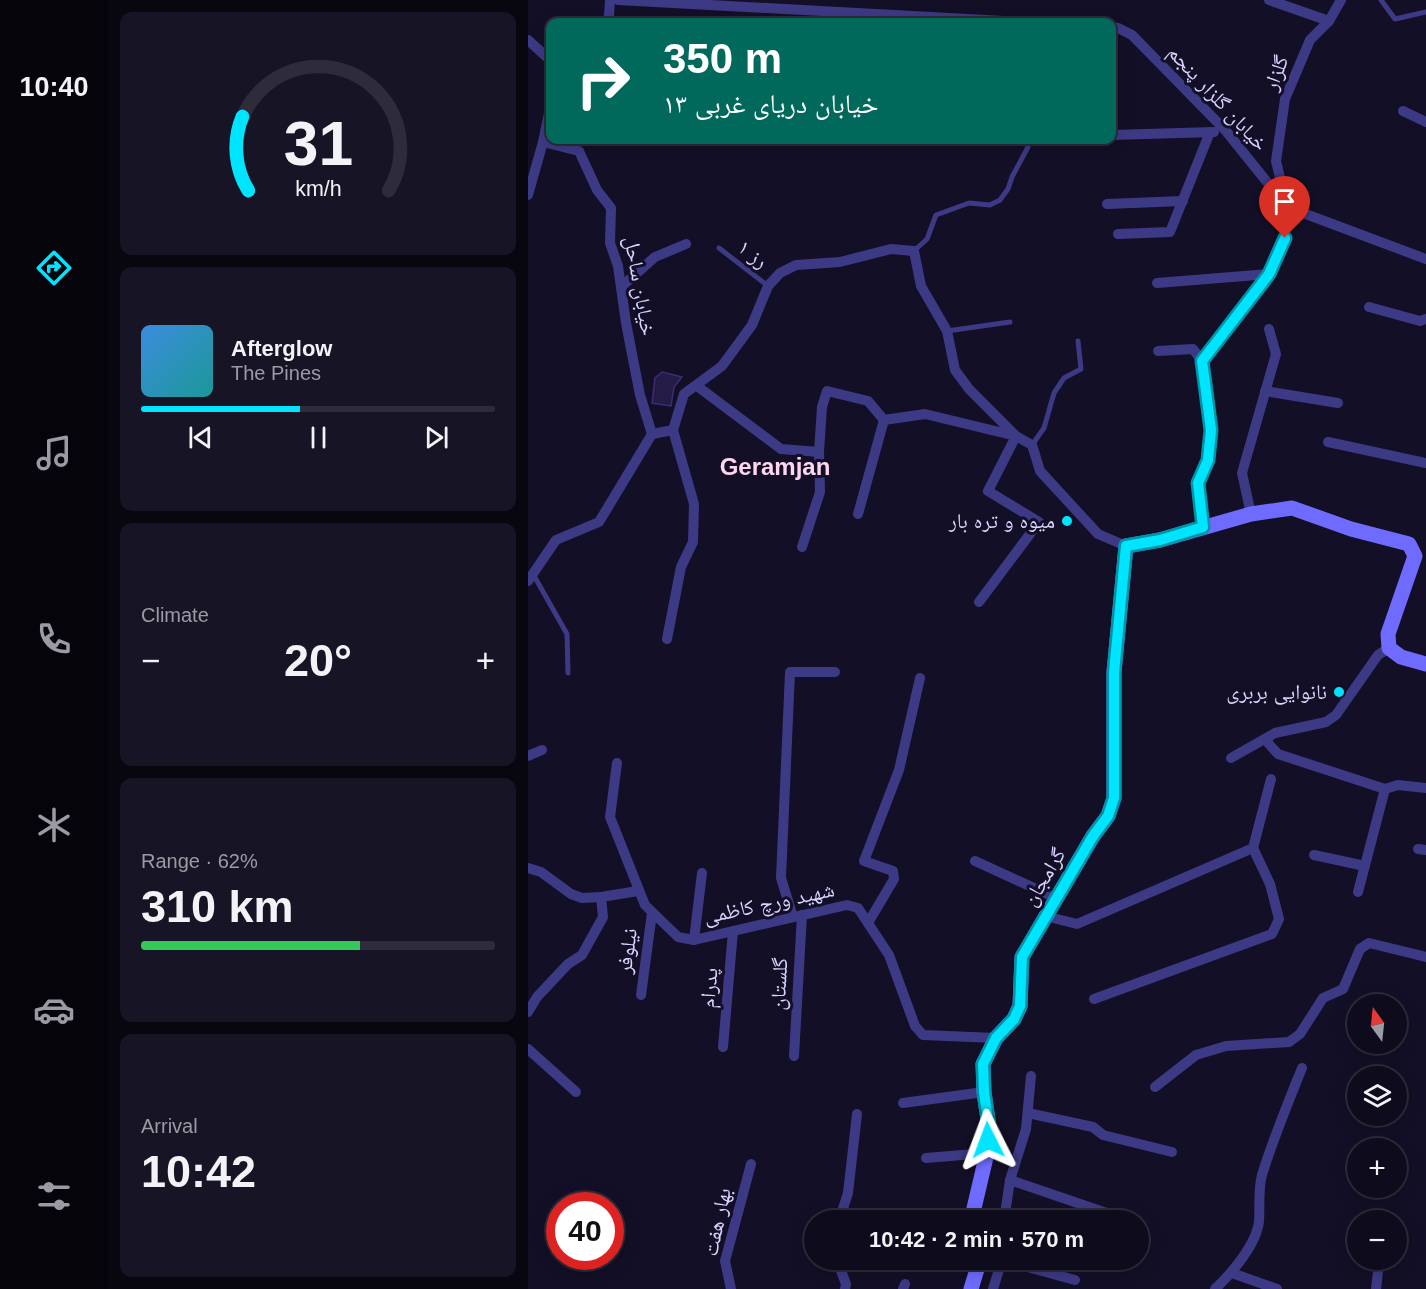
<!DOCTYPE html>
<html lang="en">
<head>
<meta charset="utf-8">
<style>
  body { margin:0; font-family:Arial,"Noto Naskh Arabic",sans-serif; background:#171425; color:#f1f3f6; height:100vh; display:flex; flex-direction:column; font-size:22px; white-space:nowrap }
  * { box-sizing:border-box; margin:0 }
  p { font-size:20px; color:#9b9ba3 }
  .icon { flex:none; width:33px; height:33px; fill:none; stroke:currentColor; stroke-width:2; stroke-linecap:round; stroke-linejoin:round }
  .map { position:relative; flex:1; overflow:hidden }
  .drawer { display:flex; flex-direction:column; gap:12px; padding:12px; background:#08060f; width:420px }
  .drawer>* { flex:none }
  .guide { position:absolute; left:18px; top:18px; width:570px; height:126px; border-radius:12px; box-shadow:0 3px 15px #0003,0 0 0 2px #2e2b3b; background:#00695c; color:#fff; overflow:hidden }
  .needle { width:39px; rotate:345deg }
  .tools { position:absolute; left:819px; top:994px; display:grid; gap:12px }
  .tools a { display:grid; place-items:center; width:60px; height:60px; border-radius:50%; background:#0e0b1c; box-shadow:0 3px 15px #0003,0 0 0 2px #2e2b3b; font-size:30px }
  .speed { position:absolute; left:18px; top:1192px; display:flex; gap:12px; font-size:30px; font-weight:700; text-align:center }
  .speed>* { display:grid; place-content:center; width:78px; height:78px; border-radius:50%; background:#0e0b1c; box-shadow:0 3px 15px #0003,0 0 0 2px #2e2b3b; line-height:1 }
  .speed .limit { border:9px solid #d22; background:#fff; color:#111 }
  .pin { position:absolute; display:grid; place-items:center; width:51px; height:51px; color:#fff; margin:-62px -26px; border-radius:50% 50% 50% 0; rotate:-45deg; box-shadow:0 0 6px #0007 }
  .pin .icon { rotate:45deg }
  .me { position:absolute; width:66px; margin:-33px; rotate:357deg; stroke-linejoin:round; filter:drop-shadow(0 0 4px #0008) }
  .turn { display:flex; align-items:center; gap:21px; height:126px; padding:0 18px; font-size:27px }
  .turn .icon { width:78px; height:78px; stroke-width:2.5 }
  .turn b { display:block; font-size:42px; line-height:51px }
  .big { font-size:45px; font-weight:600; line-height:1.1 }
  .drawer .tile { flex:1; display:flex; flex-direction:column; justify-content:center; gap:9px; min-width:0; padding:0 21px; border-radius:12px; background:#171425 }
  .drawer .dial { align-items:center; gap:0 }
  .dial svg { height:156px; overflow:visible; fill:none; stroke:#2e2b3b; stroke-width:7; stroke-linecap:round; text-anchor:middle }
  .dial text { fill:#f1f3f6; stroke:none }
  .song { display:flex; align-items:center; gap:18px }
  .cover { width:72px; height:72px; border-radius:9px; background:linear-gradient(135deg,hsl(210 70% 55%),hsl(180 70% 35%)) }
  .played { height:6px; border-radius:3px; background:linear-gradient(90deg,#00e5ff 45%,#2e2b3b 45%) }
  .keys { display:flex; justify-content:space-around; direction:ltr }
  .heat { display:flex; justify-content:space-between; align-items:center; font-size:33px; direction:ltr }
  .charge { height:9px; border-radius:4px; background:linear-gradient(90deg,#34c759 62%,#2e2b3b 0) }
  .trip { position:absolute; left:276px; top:1210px; width:345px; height:60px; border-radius:30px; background:#0e0b1c; box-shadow:0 3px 15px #0003,0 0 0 2px #2e2b3b; font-weight:600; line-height:60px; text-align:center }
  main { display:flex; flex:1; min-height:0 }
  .dock { display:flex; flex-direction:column; width:108px; justify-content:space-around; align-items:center; background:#06040b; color:#9b9ba3 }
  .dock .icon { width:42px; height:42px }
  .dock .selected { color:#00e5ff }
  .dock b { font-size:27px; color:#f1f3f6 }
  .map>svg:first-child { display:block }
</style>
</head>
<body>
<main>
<nav class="dock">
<b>10:40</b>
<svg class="icon selected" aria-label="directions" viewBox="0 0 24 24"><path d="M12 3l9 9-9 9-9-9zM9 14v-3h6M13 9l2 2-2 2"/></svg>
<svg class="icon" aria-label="music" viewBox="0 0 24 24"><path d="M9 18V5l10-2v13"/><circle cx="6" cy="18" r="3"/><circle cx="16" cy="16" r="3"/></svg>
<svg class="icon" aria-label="phone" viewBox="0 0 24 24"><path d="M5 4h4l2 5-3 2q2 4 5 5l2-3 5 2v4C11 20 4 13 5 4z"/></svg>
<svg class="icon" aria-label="climate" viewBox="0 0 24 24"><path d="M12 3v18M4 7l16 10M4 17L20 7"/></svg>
<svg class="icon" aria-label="car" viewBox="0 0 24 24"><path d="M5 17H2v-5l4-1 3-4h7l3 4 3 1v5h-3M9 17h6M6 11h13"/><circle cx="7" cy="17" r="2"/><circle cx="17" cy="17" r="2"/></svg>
<svg class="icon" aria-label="filters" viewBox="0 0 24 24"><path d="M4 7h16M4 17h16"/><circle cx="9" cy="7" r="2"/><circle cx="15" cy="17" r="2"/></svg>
</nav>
<section class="drawer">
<div class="tile dial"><svg viewBox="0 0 100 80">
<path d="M14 69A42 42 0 1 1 86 69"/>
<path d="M14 69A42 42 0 0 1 11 31" stroke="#00e5ff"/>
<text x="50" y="56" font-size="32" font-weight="700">31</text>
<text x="50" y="72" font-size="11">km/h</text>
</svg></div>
<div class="tile">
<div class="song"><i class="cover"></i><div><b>Afterglow</b><p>The Pines</p></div></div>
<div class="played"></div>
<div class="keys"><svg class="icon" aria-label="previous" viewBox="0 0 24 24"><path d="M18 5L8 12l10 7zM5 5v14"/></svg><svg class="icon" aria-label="pause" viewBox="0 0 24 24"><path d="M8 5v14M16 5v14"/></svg><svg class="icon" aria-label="next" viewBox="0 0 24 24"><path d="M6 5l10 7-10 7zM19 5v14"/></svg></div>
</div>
<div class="tile"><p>Climate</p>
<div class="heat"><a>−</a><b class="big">20°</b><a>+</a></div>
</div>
<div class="tile"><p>Range · 62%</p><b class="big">310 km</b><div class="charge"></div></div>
<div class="tile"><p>Arrival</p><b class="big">10:42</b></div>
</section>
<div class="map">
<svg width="898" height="1289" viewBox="0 0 898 1289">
  <rect width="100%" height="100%" fill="#130f26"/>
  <polygon fill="#241b47" stroke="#3b2d73" stroke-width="1.5" points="134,372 154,377 146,387 143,406 124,403 127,378"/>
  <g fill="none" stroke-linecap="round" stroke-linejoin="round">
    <g stroke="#3d3a85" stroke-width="5">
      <polyline points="853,0 867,19 898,12"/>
      <polyline points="191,248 240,286"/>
      <polyline points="386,251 399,239 408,215 441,203 462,205 472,200 480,189 484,177 500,147 498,140"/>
      <polyline points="419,331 482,322"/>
      <polyline points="504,445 516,428 526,393 536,378 553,369 550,341"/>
      <polyline points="5,574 39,634 40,673"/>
    </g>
    <g stroke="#3d3a85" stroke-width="10">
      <polyline points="90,0 496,22"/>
      <polyline points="741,0 801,21"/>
      <polyline points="78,22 81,16 82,0"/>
      <polyline points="584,27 590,28 604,35 698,131 759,207 898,259"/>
      <polyline points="0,40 22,60"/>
      <polyline points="22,108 15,142 51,151 69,190 83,208 82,243 90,266 98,323 112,395 124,434"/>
      <polyline points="875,111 898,122"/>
      <polyline points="584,135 686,132"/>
      <polyline points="0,195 15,142"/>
      <polyline points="579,204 655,201"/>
      <polyline points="590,234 642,232 682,132"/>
      <polyline points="629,283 741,274"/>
      <polyline points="93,287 127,257 158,244"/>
      <polyline points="841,307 892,321 898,319"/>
      <polyline points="630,351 665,349 674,361"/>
      <polyline points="169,386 253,449 291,452"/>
      <polyline points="737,391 810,403"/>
      <polyline points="800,442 898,463"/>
      <polyline points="330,514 356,420"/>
      <polyline points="723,514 714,473 748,354 741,329"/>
      <polyline points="675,527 670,483 680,460 683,430 674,361 741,274 757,238 759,207 748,161 757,99 782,40 801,21 813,0"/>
      <polyline points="274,547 292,492 291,452 294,407 299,391 340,401 356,420 397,414 488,436 460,491 511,522 451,602"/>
      <polyline points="0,581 28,540 71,522 124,434 145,430 156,394 194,366 224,325 240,286 252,273 268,265 312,262 363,249 386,251 393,286 419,331 427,370 441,389 488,436 504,445 512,471 570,534 598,546"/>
      <polyline points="139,639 153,567 165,542 166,504 145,430"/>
      <polyline points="740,738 740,743 750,754 857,789 870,785 898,788"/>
      <polyline points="0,756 14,750"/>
      <polyline points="703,758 747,733 798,722 808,715 850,655 861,648"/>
      <polyline points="89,763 82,817 117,905 150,937 166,940 319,905 330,908 361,955 387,1026 395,1035 468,1038"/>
      <polyline points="890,849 898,850"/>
      <polyline points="786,855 837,866"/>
      <polyline points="447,861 528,898"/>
      <polyline points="0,868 13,872 43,894 54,898 73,897 110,891"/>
      <polyline points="830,892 857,789"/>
      <polyline points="517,916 549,924 725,848 743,779"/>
      <polyline points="265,917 253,878 262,672 307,672"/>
      <polyline points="340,923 366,879 365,871 336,861 371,770 392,678"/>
      <polyline points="166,940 174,873"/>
      <polyline points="113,995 124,913"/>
      <polyline points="566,999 744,934 751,919 742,884 725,848"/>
      <polyline points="0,1012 9,997 40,964 54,955 75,917 73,897"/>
      <polyline points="195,1047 205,931"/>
      <polyline points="0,1049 48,1092"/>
      <polyline points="266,1056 274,915"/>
      <polyline points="627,1087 668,1055 698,1046 761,1042 772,1034 795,998 815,989 832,949 841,943 898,957"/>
      <polyline points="375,1103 456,1092"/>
      <polyline points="500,1113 565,1127 575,1135 644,1152"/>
      <polyline points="398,1158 459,1153"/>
      <polyline points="482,1180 602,1221"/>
      <polyline points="311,1221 320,1193 329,1114"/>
      <polyline points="476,1221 482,1180 498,1129 503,1076"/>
      <polyline points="309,1260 318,1284 317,1289"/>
      <polyline points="474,1260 547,1280"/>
      <polyline points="704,1273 749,1289"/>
      <polyline points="203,1289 197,1261 223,1164"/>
      <polyline points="375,1289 377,1284"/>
      <polyline points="465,1289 474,1260"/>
      <path d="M687,1289c16,-15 42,-45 44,-68 1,-15 -1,-32 3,-46 11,-36 26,-72 40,-107"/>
      <polyline points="848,1289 851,1263"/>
    </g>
    <g stroke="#6f6bff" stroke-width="15">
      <polyline points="443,1221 459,1153 461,1127 456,1092 455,1064 468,1038 486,1019 492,1006 494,957 565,836 580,816 586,798 586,672 598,546 632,540 723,514 764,508 823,529 881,544 887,556 860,634 861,648 873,657 898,664"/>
      <polyline points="443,1289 450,1266 448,1260"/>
    </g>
  </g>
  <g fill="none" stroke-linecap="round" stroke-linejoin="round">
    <defs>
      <polyline id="route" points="460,1140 461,1127 456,1092 455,1064 468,1038 486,1019 492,1006 494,957 565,836 580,816 586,798 586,672 598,546 632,540 675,527 670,483 680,460 683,430 674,361 741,274 757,238"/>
    </defs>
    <use href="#route" stroke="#0095a6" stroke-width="15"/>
    <use href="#route" stroke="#00e5ff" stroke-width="10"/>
  </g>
  <g fill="#00e5ff" stroke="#130f26" stroke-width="2">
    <circle cx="539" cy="521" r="6"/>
    <circle cx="811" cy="692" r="6"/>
  </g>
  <g text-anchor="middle" stroke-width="6" stroke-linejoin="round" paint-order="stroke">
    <g font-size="21" fill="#d9d4ff" stroke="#130f26">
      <text transform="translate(748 73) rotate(-69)" y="7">گلزار</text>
      <text transform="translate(690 98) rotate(47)" y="7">خیابان گلزار پنجم</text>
      <text transform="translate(225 254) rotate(38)" y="7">رز ۱</text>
      <text transform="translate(112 286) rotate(80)" y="7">خیابان ساحل</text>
      <text transform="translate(516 877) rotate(-59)" y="7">گرامجان</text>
      <text transform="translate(241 903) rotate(-12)" y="7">شهید ورچ کاظمی</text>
      <text transform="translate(99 951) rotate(-82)" y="7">نیلوفر</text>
      <text transform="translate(251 984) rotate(-87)" y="7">گلستان</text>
      <text transform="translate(181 988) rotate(-85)" y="7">پدرام</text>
      <text transform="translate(189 1222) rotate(-78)" y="7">بهار هفت</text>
    </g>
    <g font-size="21" fill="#d9d4ff" stroke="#130f26" text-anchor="end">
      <text x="527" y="528">میوه و تره بار</text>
      <text x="799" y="699">نانوایی بربری</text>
    </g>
    <g font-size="24" font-weight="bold" fill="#ffd6f0" stroke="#130f26">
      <text x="247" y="475">Geramjan</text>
    </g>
  </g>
</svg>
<div class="tools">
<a><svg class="needle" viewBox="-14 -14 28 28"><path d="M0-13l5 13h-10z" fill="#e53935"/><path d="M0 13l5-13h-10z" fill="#9b9ba3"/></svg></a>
<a><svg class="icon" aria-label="layers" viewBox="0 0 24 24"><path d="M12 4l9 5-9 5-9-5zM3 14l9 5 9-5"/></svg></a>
<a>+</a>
<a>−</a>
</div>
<div class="speed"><div class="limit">40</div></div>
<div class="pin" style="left:757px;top:238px;background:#d93025"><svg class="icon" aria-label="arrive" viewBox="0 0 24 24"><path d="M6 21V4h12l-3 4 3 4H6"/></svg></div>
<svg class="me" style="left:460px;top:1140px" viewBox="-20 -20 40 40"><path d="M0-17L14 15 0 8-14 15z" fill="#00e5ff" stroke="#fff" stroke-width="4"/></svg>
<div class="trip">10:42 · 2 min · 570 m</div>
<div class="guide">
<div class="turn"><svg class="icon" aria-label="right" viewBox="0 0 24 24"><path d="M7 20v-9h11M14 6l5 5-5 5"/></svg><div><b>350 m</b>خیابان دریای غربی ۱۳</div></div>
</div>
</div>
</main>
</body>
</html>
